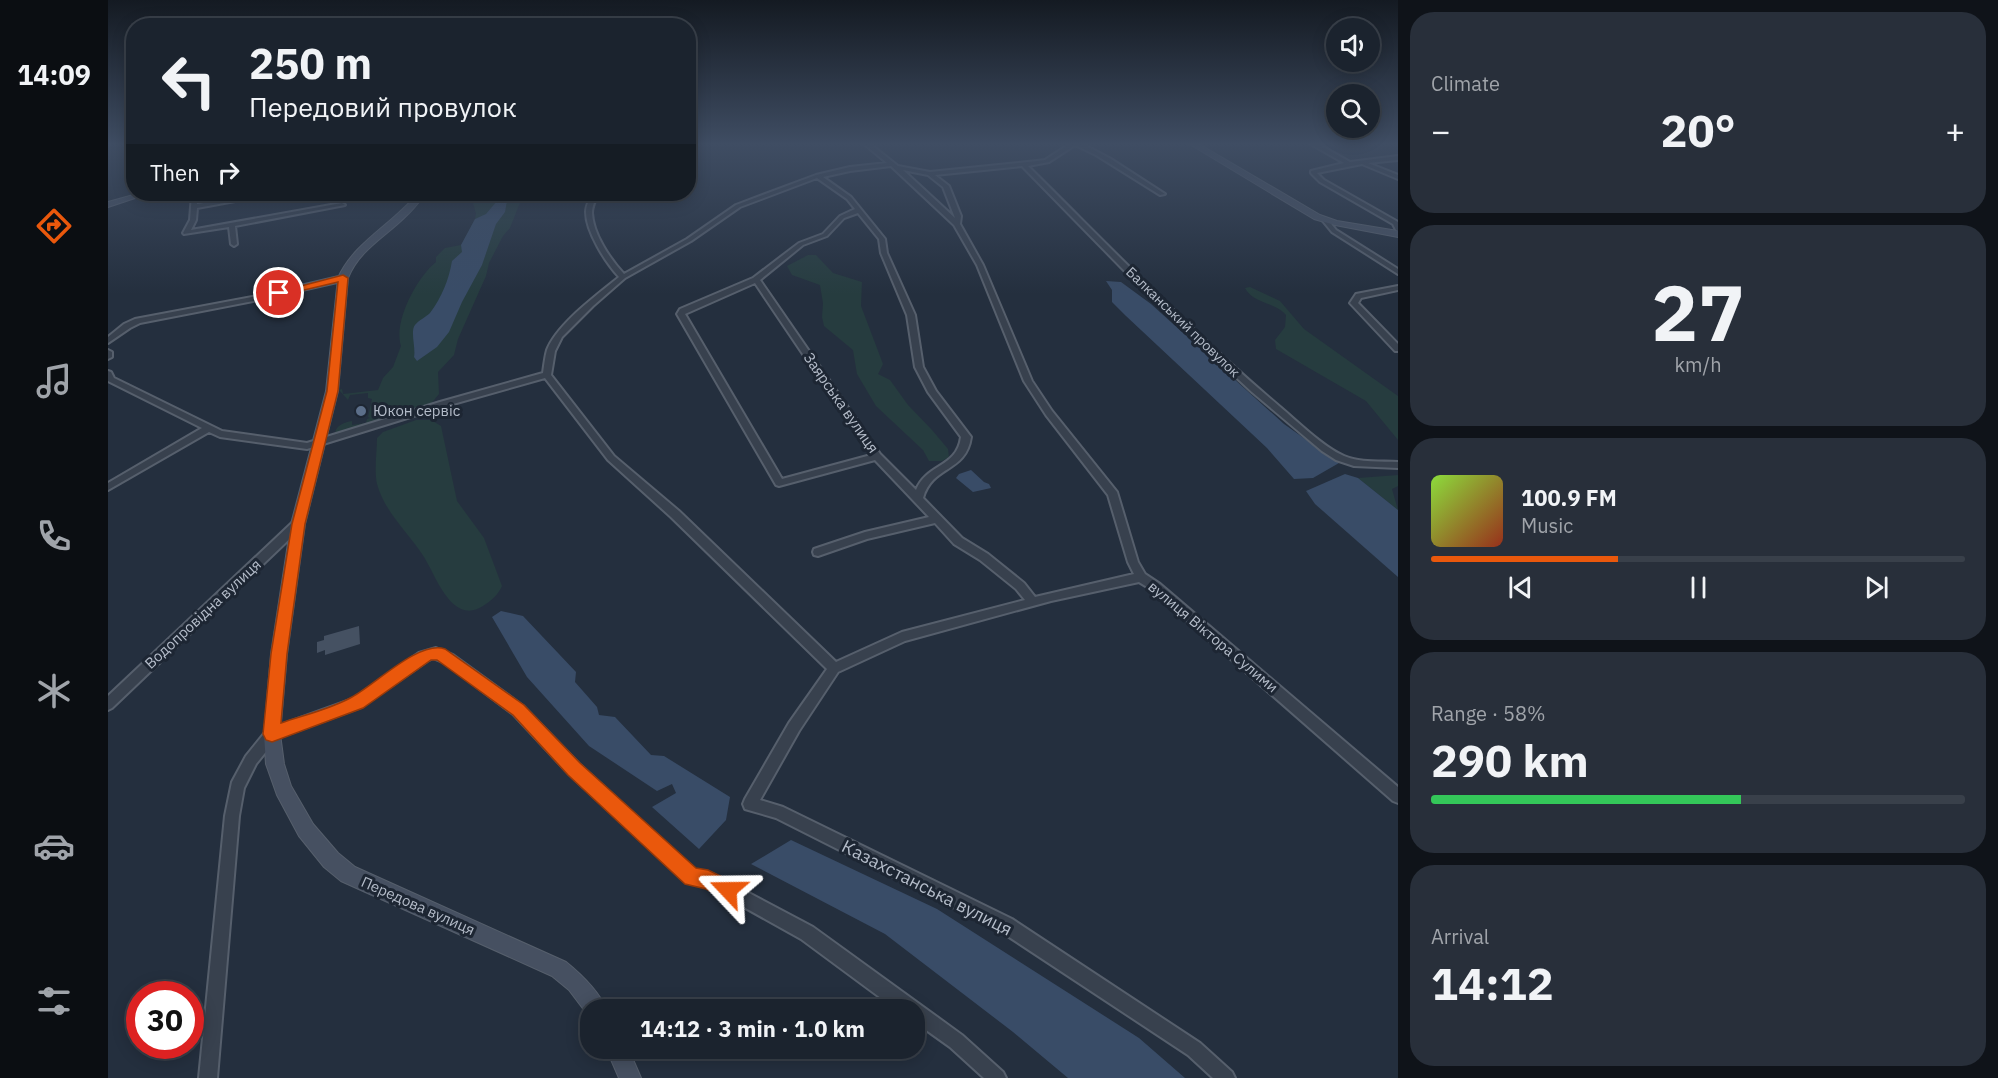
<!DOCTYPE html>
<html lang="en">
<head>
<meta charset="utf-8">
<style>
  body { margin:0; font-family:"IBM Plex Sans",sans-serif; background:#282f3a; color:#f1f3f6; height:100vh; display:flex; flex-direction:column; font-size:22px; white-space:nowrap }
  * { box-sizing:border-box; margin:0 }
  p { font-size:20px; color:#a0a4aa }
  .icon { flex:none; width:33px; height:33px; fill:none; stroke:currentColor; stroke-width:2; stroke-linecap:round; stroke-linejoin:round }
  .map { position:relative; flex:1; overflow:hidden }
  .panel { display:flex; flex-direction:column; gap:12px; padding:12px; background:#0f1319; width:600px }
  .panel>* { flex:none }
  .hud { position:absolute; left:18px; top:18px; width:570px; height:183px; border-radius:24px; box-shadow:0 3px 15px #0003,0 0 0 2px #39404a; background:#1b232e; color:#f1f3f6; overflow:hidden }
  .tools { position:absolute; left:1218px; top:18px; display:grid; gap:12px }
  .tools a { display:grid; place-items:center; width:54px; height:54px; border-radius:50%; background:#1b232e; box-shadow:0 3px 15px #0003,0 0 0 2px #39404a; font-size:30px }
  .speed { position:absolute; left:18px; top:981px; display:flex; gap:12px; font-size:30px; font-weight:700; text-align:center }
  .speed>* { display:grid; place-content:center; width:78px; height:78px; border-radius:50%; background:#1b232e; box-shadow:0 3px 15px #0003,0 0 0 2px #39404a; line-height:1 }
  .speed .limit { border:9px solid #d22; background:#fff; color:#111 }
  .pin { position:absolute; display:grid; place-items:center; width:51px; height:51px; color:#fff; margin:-26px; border:3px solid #fff; border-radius:50%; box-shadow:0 2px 6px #0007 }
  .me { position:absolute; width:66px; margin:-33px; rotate:293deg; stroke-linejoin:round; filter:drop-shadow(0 0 4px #0008) }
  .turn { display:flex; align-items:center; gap:21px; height:126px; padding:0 24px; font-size:27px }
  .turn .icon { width:78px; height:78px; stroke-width:2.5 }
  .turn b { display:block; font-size:42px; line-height:51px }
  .then { display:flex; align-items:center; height:57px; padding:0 24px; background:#0003; gap:12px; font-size:22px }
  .big { font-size:45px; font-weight:700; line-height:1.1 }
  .panel .widget { flex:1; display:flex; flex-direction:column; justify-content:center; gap:9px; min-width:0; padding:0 21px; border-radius:24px; background:#282f3a }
  .panel .dial { align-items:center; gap:0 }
  .dial b { font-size:78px; line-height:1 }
  .song { display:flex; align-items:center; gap:18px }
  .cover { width:72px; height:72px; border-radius:9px; background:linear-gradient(135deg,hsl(90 70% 55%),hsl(10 70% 35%)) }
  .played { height:6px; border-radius:3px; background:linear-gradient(90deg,#ea580c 35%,#39404a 35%) }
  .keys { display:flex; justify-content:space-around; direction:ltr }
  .heat { display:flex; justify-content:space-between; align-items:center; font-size:33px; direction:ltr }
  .charge { height:9px; border-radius:4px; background:linear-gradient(90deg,#34c759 58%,#39404a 0) }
  .trip { position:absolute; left:472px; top:999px; width:345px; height:60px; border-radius:24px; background:#1b232e; box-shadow:0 3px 15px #0003,0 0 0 2px #39404a; font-weight:700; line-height:60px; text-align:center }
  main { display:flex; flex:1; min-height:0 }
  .tab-bar { display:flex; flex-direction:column; width:108px; justify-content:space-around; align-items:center; background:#0b0e12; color:#a0a4aa }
  .tab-bar .icon { width:42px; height:42px }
  .tab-bar .active { color:#ea580c }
  .tab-bar b { font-size:27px; color:#f1f3f6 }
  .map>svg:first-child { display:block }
</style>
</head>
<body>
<main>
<nav class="tab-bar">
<b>14:09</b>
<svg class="icon active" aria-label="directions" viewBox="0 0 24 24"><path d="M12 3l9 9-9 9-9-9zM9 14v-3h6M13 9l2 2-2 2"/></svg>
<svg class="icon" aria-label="music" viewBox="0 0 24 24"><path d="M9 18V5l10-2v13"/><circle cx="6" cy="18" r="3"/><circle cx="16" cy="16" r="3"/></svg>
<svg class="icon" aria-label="phone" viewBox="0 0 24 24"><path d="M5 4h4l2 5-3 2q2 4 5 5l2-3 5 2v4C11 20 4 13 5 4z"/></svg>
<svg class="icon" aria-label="climate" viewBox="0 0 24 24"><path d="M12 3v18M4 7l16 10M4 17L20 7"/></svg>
<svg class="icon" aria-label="car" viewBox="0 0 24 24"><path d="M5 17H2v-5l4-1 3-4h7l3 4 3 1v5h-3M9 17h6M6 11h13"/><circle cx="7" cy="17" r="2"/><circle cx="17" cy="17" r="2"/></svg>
<svg class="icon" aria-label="filters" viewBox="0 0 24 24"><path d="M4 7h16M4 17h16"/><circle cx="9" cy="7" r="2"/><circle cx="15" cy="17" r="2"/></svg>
</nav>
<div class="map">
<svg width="1290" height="1078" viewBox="0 0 1290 1078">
  <rect width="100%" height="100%" fill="#242f3e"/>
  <g fill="#263c3f">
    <path d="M380,194l35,1 -13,33 -7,8 -14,27 -3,13 -28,63 -4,16 -16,17 1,22 -9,11 -91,29 -4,-1c1,-8 10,-11 17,-12v4l14,-2 1,-4 3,-1 -2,-1 4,-18 -4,-1v-5l-18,2 -2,5 -9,-10 3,-1 1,5 35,-4 5,-12 10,-11 8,-21c-8,-24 16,-69 35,-84v-5l9,-9 16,-3 14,-26 1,-5 -3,-11z"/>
    <polygon points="700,255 708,255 725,273 754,282 753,306 775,364 770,374 782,380 800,405 824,430 840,449 841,457 834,461 821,461 815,450 768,406 749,374 745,350 716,326 714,317 715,303 712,285 684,275 679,266"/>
    <path d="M1142,287l30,14 24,28 94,67v44l-32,-39 -90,-52 -1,-9 10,-13 1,-12c-10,-13 -33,-11 -41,-27z"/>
    <path d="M308,420h15l10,6 16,75 27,37 18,48c-4,9 -11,15 -19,20 -31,20 -47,-30 -59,-49 -15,-24 -39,-44 -47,-73 -3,-14 0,-32 0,-46l6,-6z"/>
    <polygon points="1290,475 1290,486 1284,489 1290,510 1250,478"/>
  </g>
  <g fill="#394c67">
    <path d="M395,194l5,1 -3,17 -9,12 -14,41 -20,37 -13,30 -12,15 -20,14 -3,-4c2,-9 -4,-26 1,-32 4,-5 11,-8 15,-12 12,-16 19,-34 22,-52l10,-9 -1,-7 14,-26 11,-5z"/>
    <polygon points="998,281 1013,282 1043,304 1176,424 1231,463 1205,478 1186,479 1159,448 1018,316 1004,302 1004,290"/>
    <polygon points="863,470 876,482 881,484 883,488 865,492 848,478 851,474"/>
    <polygon points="1237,474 1250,478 1290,510 1290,577 1207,504 1198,491"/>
    <polygon points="393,611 415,616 468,672 467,682 489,707 491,715 507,717 543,755 556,756 622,797 618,820 591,849 544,807 568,793 564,784 549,791 481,746 419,677 384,617"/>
    <polygon points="683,840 829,909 1031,1038 1077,1078 960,1078 905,1032 777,934 643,864"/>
  </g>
  <polygon fill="#455162" points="251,626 252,644 217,655 217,650 209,653 209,642 216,640 216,636"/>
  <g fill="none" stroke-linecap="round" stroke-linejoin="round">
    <defs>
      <g id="street">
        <path d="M755,143h6l29,23 32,6 107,-11 8,-1 26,-17h10l30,16 54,35 -5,1 -64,-40 -21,-10 -26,17 -21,4c82,81 162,165 251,240 18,15 44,41 65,50 16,7 37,5 54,6v6l-44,-2 -18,-6 -14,-9 -70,-59 -95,-88 -135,-138 -87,9 14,11 12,30 -1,8 23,41 49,116 20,30 65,81 21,70 7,12 15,10 238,203v16l-5,-2 -241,-211 -13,-8 -88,19 -146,40 -67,31 -39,59 -39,69 23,7 229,112 188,124 32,29 3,6h-22l-25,-23 -188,-124 -224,-113 -31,-9 -2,-5 2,-5 44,-76 38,-54 -156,-152 -63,-57 -63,-82 -99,28 -139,43 -87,-12 -11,-5 -101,58v-7l94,-55 -94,-47v-10l3,1 3,6 108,53 85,12 133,-41 103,-29c1,-7 2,-16 4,-23 10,-26 50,-55 72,-73 -13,-14 -33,-45 -33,-65 0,-7 4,-13 6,-18h6c-3,6 -6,12 -6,19 1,21 18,46 32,61l63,-35 49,-34 80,-30 34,-8 37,-4zM783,166l63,59 23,40 47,116 22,34 62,80 20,67 6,12 -99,23 -11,-14 -36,-29 -26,-16 -39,-40c9,-33 43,-25 48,-61l-35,-46 -13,-24 -8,-52 -28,-62 -2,-14 -34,-42 -28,-20 27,-6zM795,170l25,5 15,12 12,31zM709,178l30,21 8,10 -15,7 -17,18 -24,9 -46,35 -73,31 -3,5 99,171 3,1 96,-26 54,57 -64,15 -51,17 -1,3 1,3 4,1 49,-17 68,-16 19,21 26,16 36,29 9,11 -123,32 -66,30 -157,-151 -65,-55 -63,-81 4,-24 7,-14 31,-31 32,-28 66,-37 49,-34zM750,213l21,26 2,14 26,62 8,52 13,25 33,45c-4,31 -34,26 -45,53l-36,-36 -120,-174 43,-35 24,-9 17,-18zM647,283l116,172 -89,24 -97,-165z"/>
        <polygon points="1201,143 1208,143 1242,162 1290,156 1290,160 1260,163 1290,175 1290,179 1254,164 1209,173 1216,180 1290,222 1290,231 1288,230 1285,224 1212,182 1203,173 1203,171 1236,163"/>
        <polygon points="84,194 90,194 89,204 154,194 165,194 89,208 88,220 83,230 234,203 237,205 127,226 129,244 126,246 123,244 121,227 76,234 75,233 82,220"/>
        <polygon points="1216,220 1220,220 1228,230 1290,269 1290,274 1224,232 1215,221"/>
        <polygon points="235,276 238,276 238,280 150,300 32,323 22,328 0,343 0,337 16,324 27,319 150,296"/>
        <polygon points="1290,286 1290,290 1253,298 1250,303 1290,344 1290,351 1287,351 1242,303 1248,294"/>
        <polygon points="0,350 4,352 4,357 0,359"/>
        <polygon points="190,520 194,521 195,524 194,527 4,708 0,710 0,696 186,521"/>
        <polygon points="328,648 345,655 415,706 471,764 587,870 605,874 705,927 854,1035 895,1072 898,1078 876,1078 842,1047 807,1022 807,1010 789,1010 693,939 598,886 579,882 461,774 405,714 337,663 325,658 319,661 253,707 169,738 148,764 136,788 131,816 109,1078 91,1078 117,816 124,782 138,756 159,730 245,699 311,653"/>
      </g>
      <g id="secondary">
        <polygon points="1080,143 1089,143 1212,215 1229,221 1290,231 1290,237 1227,225 1206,219"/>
        <polygon points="29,194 39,194 0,207 0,202"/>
        <path d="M309,194h8c-6,8 -12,16 -19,22 -21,21 -47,34 -58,62l-10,113 -33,133 -18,130 -7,80 4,30 7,22 22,38 25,29 17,14 211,95c16,13 32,28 41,48h-16v9l-22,-29 -17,-14 -211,-95 -17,-14 -25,-31 -22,-41 -11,-31 -2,-30 7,-80 20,-130 35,-133 12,-113c16,-36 55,-54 79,-84z"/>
        <polygon points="498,1048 520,1048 533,1078 511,1078"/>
      </g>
    </defs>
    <use href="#street" stroke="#565f6c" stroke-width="4"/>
    <use href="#secondary" stroke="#565f6c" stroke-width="2"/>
    <use href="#street" fill="#38414e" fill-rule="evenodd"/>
    <use href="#secondary" fill="#465061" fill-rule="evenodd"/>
  </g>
  <linearGradient id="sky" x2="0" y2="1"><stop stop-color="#141a22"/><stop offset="0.49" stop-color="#3f4d63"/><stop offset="1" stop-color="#3f4d63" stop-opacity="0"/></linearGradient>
  <rect width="1290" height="294" fill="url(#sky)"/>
  <path fill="#ea580c" stroke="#983908" stroke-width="1.5" d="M235,275l5,3 -10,113 -33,133 -18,130 -6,69c23,-8 50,-14 71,-26 23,-12 67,-57 93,-48l79,56 56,58 116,105 12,2 27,13 3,7 -3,7 -7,3 -22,-11 -21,-5 -117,-109 -55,-60 -76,-55h-6l-68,48 -91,34 -6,-2 -3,-6 8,-80 21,-130 35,-133 11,-109 -59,14 -5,-3z"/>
  <circle fill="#5c6f8a" stroke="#1d2633" stroke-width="2" cx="253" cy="411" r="6"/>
  <g text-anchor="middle" stroke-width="6" stroke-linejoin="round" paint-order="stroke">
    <g font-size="14" fill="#b4bcc9" stroke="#1d2633">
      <text transform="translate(1075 322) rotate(44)" y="5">Балканський провулок</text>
    </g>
    <g font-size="15" fill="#b4bcc9" stroke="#1d2633">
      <text transform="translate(733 403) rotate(55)" y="5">Заярська вулиця</text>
      <text transform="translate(95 614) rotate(-43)" y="5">Водопровідна вулиця</text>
      <text transform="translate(1105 637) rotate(40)" y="5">вулиця Віктора Сулими</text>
      <text transform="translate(310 906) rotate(24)" y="5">Передова вулиця</text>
    </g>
    <g font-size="15" fill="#b4bcc9" stroke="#1d2633" text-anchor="start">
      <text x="265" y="416">Юкон сервіс</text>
    </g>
    <g font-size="18" fill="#b4bcc9" stroke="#1d2633">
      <text transform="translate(819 888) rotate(27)" y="6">Казахстанська вулиця</text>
    </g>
  </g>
</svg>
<div class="tools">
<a><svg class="icon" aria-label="sound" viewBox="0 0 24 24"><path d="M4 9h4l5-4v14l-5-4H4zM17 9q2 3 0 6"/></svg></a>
<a><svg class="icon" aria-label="search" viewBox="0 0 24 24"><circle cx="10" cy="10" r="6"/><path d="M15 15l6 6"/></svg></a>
</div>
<div class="speed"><div class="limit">30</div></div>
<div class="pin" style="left:171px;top:293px;background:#d93025"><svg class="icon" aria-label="arrive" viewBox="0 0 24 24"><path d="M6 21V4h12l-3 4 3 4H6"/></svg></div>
<svg class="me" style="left:620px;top:890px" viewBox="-20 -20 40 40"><path d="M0-17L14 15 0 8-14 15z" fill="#ea580c" stroke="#fff" stroke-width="4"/></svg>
<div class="trip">14:12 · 3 min · 1.0 km</div>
<div class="hud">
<div class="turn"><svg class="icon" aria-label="left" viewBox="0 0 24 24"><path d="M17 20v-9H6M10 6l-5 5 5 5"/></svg><div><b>250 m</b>Передовий провулок</div></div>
<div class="then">Then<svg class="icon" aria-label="right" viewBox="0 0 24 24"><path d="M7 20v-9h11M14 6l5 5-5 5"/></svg></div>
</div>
</div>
<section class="panel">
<div class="widget"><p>Climate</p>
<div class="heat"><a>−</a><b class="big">20°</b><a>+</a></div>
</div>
<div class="widget dial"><b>27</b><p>km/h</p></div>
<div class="widget">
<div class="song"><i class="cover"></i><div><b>100.9 FM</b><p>Music</p></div></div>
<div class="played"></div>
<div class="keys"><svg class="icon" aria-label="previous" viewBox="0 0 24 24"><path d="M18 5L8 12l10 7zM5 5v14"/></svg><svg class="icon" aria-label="pause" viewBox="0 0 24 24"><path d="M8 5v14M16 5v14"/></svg><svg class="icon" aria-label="next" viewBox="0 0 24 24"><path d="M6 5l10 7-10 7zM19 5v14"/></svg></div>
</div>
<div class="widget"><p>Range · 58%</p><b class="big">290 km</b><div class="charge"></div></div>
<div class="widget"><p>Arrival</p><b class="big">14:12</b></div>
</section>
</main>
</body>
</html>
